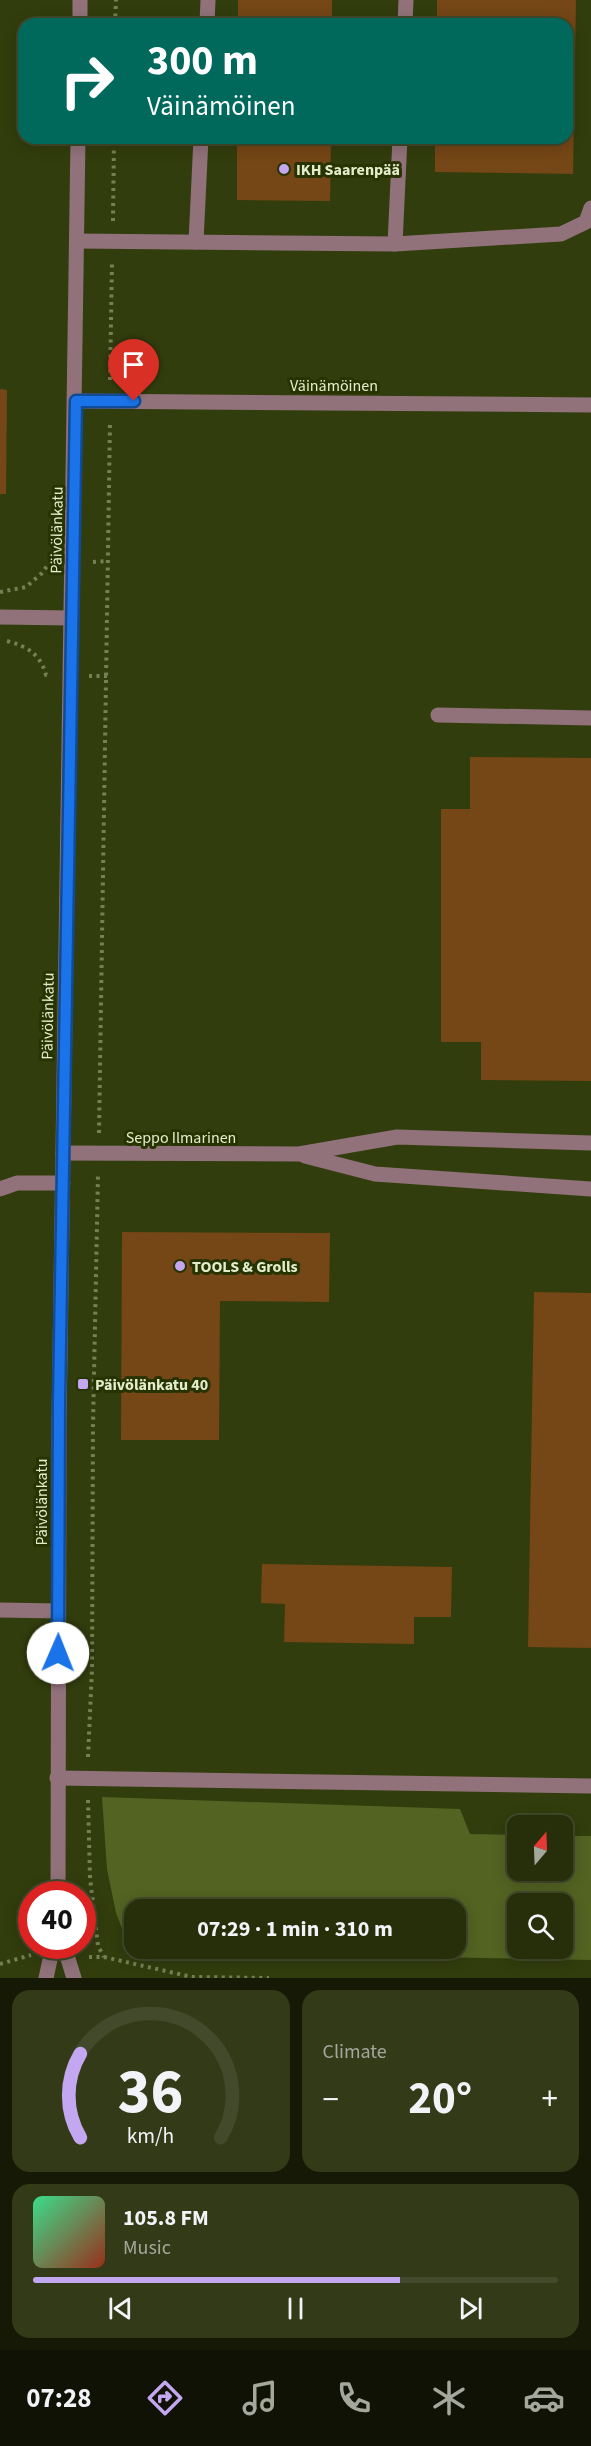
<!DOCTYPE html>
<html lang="en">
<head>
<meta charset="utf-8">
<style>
  body { margin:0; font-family:"Source Sans 3",sans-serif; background:#323a18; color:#f1f3f6; height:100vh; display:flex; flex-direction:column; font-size:22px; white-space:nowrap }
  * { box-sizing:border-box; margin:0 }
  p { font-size:20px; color:#a4a89c }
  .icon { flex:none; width:33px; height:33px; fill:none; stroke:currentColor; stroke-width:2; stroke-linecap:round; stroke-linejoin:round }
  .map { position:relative; height:1978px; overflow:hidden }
  .side { display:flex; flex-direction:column; gap:12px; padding:12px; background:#151906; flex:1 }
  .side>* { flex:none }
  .guide { position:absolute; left:18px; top:18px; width:555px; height:126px; border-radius:18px; box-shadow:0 3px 15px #0003,0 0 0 2px #424a2b; background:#00695c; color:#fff; overflow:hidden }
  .needle { width:39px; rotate:19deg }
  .fabs { position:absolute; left:507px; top:1815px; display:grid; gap:12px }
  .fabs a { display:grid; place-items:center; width:66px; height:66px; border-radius:12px; background:#262e0a; box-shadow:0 3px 15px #0003,0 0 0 2px #424a2b; font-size:30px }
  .speed { position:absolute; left:18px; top:1881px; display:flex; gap:12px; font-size:30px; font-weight:700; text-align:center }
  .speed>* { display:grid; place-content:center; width:78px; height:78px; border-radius:50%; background:#262e0a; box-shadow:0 3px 15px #0003,0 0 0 2px #424a2b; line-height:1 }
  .speed .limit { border:9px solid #d22; background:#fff; color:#111 }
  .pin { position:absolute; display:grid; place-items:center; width:51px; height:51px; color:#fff; margin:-62px -26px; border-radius:50% 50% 50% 0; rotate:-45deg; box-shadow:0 0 6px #0007 }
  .pin .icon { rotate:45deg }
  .me { position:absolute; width:66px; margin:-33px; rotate:1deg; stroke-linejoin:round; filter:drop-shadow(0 0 4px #0008) }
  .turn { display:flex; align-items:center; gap:21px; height:126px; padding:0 30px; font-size:27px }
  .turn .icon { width:78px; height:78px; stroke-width:2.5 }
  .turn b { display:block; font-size:42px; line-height:51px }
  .big { font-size:45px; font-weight:700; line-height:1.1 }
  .side .tile { flex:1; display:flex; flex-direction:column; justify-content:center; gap:9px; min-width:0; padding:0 21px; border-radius:18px; background:#323a18 }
  .side .dial { align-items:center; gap:0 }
  .dial svg { height:156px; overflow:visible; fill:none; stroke:#424a2b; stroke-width:7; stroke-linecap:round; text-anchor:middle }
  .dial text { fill:#f1f3f6; stroke:none }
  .song { display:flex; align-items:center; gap:18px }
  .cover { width:72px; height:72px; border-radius:9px; background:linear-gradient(135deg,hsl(150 70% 55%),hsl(10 70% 35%)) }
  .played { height:6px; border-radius:3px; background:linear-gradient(90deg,#c4a7f1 70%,#424a2b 70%) }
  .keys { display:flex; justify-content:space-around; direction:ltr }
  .heat { display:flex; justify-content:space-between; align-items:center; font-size:33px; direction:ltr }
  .side .tiles { flex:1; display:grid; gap:12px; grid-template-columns:1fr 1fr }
  .tile:last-child { grid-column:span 2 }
  .trip { position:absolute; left:124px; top:1899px; width:342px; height:60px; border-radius:18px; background:#262e0a; box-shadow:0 3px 15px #0003,0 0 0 2px #424a2b; font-weight:700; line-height:60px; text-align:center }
  .menu { display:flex; height:96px; justify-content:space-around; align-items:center; background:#0f1204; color:#a4a89c }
  .menu .icon { width:42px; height:42px }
  .menu .on { color:#c4a7f1 }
  .menu b { font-size:27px; color:#f1f3f6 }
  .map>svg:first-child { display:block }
</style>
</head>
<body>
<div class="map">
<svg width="591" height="1978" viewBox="0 0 591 1978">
  <rect width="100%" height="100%" fill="#323d0d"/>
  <path fill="#536322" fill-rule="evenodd" d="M102,1797l358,12 10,25 47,1 1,35h44l1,-34h28v124l-460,-9 -15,-38 -9,-44zM518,1904h44v44h-44zM135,1910h321v38h-321z"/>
  <g fill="#754616">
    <rect x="238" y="0" width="94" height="24"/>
    <polygon points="437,0 576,0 573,174 435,172 435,138 567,138 567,24 437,24"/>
    <polygon points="237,138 331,138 330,201 237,200"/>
    <polygon points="0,389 7,390 6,494 0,494"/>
    <polygon points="470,757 591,758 591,1081 481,1080 481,1042 441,1042 441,809 470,809"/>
    <polygon points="122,1232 330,1233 329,1302 220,1301 219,1440 121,1440"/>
    <polygon points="534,1292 591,1293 591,1648 528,1647"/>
    <polygon points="262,1564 452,1567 451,1617 414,1617 414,1644 284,1642 285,1604 261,1603"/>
  </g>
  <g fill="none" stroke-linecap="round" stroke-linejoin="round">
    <g stroke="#758056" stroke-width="4" stroke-dasharray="3 4.5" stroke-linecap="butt">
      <polyline points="115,24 116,0"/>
      <polyline points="113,221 114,138"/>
      <polyline points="110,380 112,262"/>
      <polyline points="93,562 108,561"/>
      <polyline points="0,592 26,587 42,573 50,562"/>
      <path d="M7,641c20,5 34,14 39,34h3"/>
      <polyline points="89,676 107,676"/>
      <polyline points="99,1133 110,421"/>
      <polyline points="88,1757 92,1669 93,1425 98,1174"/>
      <polyline points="88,1800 90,1878 98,1946 104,1957"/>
      <polyline points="89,1957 104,1957 192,1977 269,1978"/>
      <polyline points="0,1964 31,1955"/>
    </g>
    <g stroke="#91727a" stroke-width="15">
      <polyline points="80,24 80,0"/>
      <polyline points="207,24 208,0"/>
      <polyline points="405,24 406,0"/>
      <polyline points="77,241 395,244 561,234 586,222 591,208"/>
      <polyline points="196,242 201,138"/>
      <polyline points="395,244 400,138"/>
      <polyline points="76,401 591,405"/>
      <polyline points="0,617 72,618"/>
      <polyline points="438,715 591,718"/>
      <polyline points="63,1153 299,1154 397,1137 591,1143"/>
      <polyline points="305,1156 375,1174 591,1189"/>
      <polyline points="0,1189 17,1183 63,1183"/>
      <polyline points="0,1610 58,1611"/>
      <polyline points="57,1778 591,1786"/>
      <polyline points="58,1894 59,1423 78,138"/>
      <polyline points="64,1946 74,1978"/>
      <polyline points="46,1978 53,1946"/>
    </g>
  </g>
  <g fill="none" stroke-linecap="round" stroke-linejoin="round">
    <defs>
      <polyline id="route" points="58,1653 59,1402 76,401 134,401"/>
    </defs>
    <use href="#route" stroke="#114b97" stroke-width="15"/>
    <use href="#route" stroke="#1a73e8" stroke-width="10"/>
  </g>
  <g fill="#c4a7f1" stroke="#283302" stroke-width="2">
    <circle cx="284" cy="169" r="6"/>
    <circle cx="180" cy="1266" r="6"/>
    <rect x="77" y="1378" width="12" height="12" rx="3"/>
  </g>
  <g text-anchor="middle" stroke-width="6" stroke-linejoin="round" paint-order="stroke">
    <g font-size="16" font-weight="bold" fill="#e3edcc" stroke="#283302" text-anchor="start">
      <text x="296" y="175">IKH Saarenpää</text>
      <text x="192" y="1272">TOOLS &amp; Grolls</text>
      <text x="95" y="1390">Päivölänkatu 40</text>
    </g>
    <g font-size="16" fill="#e3edcc" stroke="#283302">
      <text x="334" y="391">Väinämöinen</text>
      <text transform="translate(56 530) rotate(-89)" y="6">Päivölänkatu</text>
      <text transform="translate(47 1016) rotate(-89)" y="6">Päivölänkatu</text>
      <text x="181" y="1143">Seppo Ilmarinen</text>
      <text transform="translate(41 1502) rotate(-90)" y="6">Päivölänkatu</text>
    </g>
  </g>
</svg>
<div class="fabs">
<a><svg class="needle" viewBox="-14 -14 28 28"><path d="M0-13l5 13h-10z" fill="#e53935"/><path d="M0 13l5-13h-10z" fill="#a4a89c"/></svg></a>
<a><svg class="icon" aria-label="search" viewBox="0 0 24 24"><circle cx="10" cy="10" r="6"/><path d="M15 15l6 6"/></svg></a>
</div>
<div class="speed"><div class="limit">40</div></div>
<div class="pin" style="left:134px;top:401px;background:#d93025"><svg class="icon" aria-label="arrive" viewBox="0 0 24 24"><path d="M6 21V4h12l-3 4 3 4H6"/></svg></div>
<svg class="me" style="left:58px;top:1653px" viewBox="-20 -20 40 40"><circle r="19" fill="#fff"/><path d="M0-13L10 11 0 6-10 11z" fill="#1a73e8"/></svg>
<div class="trip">07:29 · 1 min · 310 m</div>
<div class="guide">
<div class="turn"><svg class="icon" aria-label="right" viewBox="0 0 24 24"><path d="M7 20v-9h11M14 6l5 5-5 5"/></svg><div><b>300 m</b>Väinämöinen</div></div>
</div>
</div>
<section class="side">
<div class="tiles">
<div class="tile dial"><svg viewBox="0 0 100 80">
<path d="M14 69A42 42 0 1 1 86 69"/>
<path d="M14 69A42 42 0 0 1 14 26" stroke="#c4a7f1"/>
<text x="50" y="56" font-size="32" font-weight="700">36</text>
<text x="50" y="72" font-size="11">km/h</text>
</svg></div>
<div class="tile"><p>Climate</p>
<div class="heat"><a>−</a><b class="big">20°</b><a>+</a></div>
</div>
<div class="tile">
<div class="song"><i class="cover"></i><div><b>105.8 FM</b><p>Music</p></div></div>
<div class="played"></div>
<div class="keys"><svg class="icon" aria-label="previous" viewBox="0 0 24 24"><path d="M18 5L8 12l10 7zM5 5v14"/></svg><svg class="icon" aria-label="pause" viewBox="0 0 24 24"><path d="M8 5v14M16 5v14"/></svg><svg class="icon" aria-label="next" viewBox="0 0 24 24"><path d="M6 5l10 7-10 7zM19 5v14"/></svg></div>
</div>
</div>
</section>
<nav class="menu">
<b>07:28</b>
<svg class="icon on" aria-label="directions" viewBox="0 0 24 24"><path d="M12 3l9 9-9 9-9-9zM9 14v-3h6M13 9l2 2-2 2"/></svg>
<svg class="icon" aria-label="music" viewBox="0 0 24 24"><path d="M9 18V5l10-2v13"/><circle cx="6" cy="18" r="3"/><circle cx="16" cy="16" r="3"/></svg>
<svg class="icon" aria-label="phone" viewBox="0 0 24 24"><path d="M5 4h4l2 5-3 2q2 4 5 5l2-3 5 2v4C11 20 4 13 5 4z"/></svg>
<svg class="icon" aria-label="climate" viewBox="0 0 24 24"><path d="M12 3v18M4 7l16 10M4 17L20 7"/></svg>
<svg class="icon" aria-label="car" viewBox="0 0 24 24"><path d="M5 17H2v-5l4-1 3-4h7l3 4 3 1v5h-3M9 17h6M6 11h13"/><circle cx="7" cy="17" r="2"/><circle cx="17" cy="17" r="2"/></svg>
</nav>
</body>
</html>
